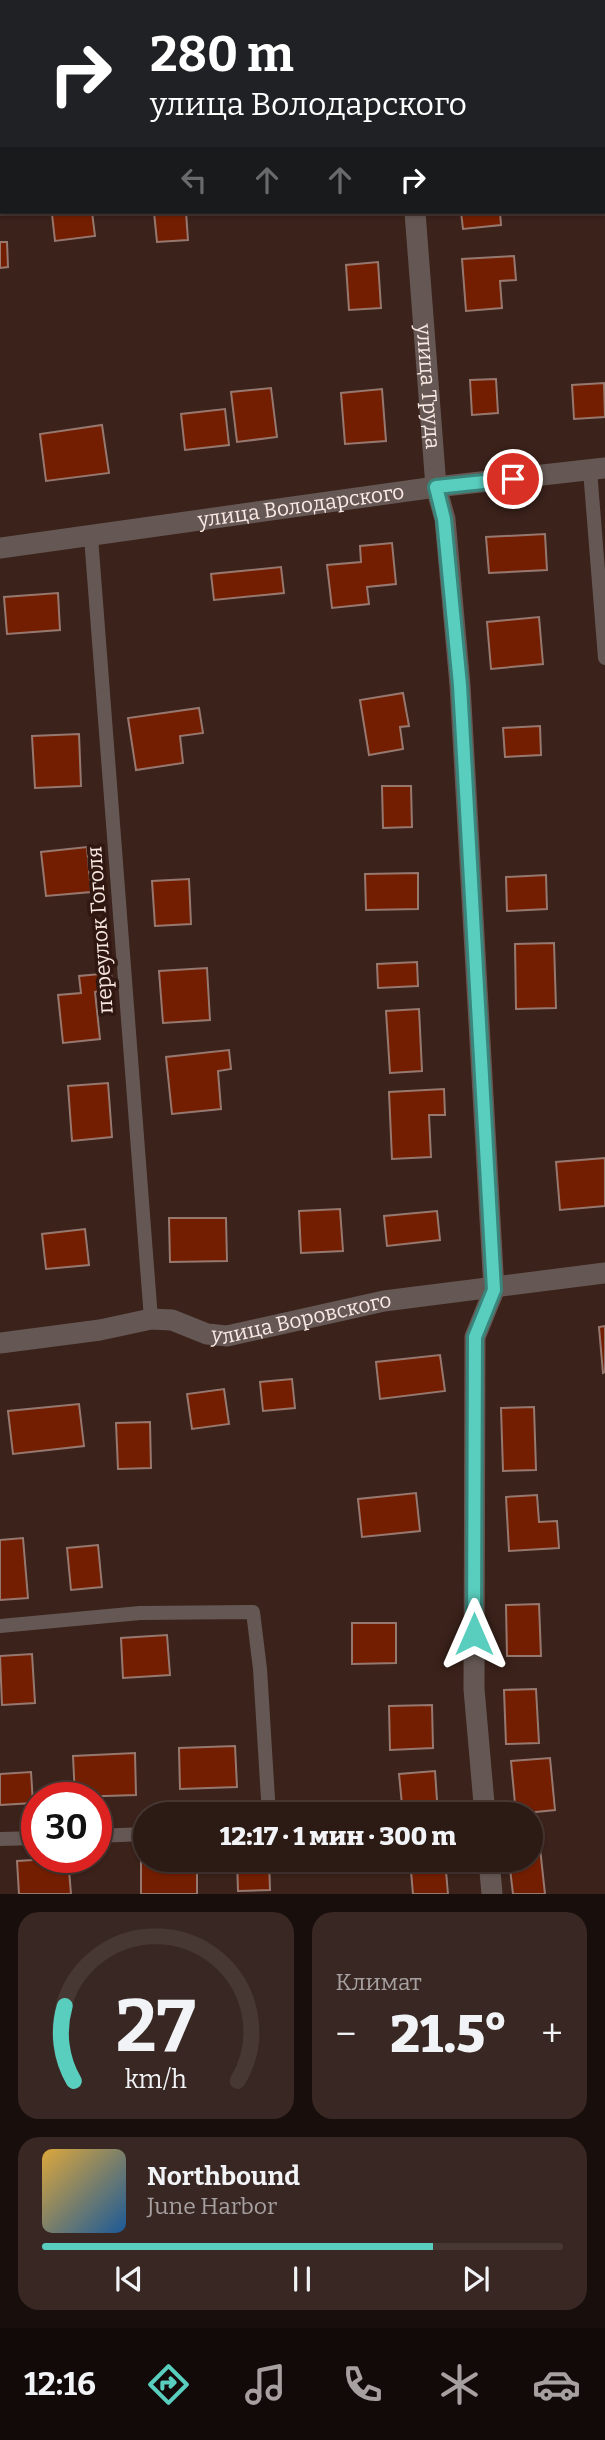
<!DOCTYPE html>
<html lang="ru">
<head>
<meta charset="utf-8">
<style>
  body { margin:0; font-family:Bitter,serif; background:#382722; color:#f1f3f6; height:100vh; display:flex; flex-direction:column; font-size:26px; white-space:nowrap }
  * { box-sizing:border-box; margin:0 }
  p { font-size:23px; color:#a6a1a0 }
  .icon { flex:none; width:38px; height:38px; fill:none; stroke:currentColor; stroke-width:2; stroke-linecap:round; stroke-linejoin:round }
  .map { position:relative; height:1894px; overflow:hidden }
  .details { display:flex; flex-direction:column; gap:18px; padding:18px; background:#180e0b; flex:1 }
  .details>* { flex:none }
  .top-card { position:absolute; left:0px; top:0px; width:606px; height:214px; box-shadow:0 2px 5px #0004,0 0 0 2px #483834; background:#202124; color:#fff; overflow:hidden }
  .speed { position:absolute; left:21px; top:1782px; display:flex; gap:14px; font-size:35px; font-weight:700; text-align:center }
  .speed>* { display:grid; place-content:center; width:91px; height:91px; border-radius:50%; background:#2c1a14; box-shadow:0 2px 5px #0004,0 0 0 2px #483834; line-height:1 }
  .speed .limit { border:10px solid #d22; background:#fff; color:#111 }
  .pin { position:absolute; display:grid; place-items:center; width:60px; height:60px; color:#fff; margin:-30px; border:4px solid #fff; border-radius:50%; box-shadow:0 2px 7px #0007 }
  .me { position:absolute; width:77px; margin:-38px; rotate:0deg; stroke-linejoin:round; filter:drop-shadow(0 0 5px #0008) }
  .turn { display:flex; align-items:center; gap:24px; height:147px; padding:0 35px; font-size:32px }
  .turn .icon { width:91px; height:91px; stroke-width:2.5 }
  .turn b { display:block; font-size:49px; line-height:60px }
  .lanes { display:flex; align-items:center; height:66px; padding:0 35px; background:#0003; justify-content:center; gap:35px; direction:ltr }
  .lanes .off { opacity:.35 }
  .big { font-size:52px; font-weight:800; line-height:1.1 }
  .details .widget { flex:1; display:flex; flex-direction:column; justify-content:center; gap:10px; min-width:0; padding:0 24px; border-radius:21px; background:#382722 }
  .details .dial { align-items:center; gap:0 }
  .dial svg { height:182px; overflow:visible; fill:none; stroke:#483834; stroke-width:7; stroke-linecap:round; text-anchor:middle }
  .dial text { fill:#f1f3f6; stroke:none }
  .song { display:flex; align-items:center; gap:21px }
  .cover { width:84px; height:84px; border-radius:10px; background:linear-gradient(135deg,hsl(40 70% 55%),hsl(210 70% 35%)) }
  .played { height:7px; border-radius:4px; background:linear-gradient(90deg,#59cebe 75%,#483834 75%) }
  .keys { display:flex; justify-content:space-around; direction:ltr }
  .heat { display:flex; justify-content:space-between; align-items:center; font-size:38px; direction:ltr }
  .details .tiles { flex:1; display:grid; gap:18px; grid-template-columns:1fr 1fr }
  .widget:last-child { grid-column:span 2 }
  .trip { position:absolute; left:133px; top:1802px; width:410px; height:70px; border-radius:35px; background:#2c1a14; box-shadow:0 2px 5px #0004,0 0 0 2px #483834; font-weight:800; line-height:70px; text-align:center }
  .menu { display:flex; height:112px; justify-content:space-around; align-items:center; background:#120a08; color:#a6a1a0 }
  .menu .icon { width:49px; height:49px }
  .menu .current { color:#59cebe }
  .menu b { font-size:32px; color:#f1f3f6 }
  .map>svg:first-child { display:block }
</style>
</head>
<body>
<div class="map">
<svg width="605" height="1894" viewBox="0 0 605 1894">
  <rect width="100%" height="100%" fill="#3b221b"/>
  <g fill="#731e01" stroke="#97786f" stroke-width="2">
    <polygon points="92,212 95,236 55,241 52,214"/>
    <polygon points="154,212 186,212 188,240 157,242"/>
    <polygon points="461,212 500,212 501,225 463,229"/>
    <polygon points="0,242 7,242 8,267 0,268"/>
    <polygon points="514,256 516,280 500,281 502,308 466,311 462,259"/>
    <polygon points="378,262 381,308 349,310 346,265"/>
    <polygon points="496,379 498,413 472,415 470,380"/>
    <polygon points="604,383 605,417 574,419 572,385"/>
    <polygon points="271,388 277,437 237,442 231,392"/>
    <polygon points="382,389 386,441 345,444 341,393"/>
    <polygon points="225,409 229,445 185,450 181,414"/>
    <polygon points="102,425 109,473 46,481 40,434"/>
    <polygon points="545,534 547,570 489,573 486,537"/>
    <polygon points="392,543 396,584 367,587 369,604 332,608 327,565 361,562 360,546"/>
    <polygon points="281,567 284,593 214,600 211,574"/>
    <polygon points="58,593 60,630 7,634 4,597"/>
    <polygon points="539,617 543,664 491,669 487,622"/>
    <polygon points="403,693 409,726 400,727 403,749 369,755 360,700"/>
    <polygon points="199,708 203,733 180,736 183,763 136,770 128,718"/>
    <polygon points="540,726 541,755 505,757 503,728"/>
    <polygon points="79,734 81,786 35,788 32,736"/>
    <polygon points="382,786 411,786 412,827 383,828"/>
    <polygon points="87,847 91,892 46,896 41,852"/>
    <polygon points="418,873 418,909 366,910 365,874"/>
    <polygon points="546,875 547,909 507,911 506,877"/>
    <polygon points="189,879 191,924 155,926 152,881"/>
    <polygon points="554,943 556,1008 516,1009 515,944"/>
    <polygon points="417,962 418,986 378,988 377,964"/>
    <polygon points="207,968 210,1020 163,1023 159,971"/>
    <polygon points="111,973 113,990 95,992 100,1039 63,1043 58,995 81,993 79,976"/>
    <polygon points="419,1009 422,1071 390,1073 386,1011"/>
    <polygon points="229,1050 231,1069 218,1071 221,1109 172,1114 166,1057"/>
    <polygon points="108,1083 112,1137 72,1141 68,1086"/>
    <polygon points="444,1089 445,1115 429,1115 431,1157 392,1159 389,1092"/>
    <polygon points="605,1158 605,1206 560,1210 556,1162"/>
    <polygon points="340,1209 343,1251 301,1253 299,1211"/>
    <polygon points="437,1211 440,1240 387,1246 384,1216"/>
    <polygon points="169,1218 226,1218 227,1261 170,1262"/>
    <polygon points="85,1229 89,1265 46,1269 42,1234"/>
    <polygon points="605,1326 605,1372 603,1373 599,1327"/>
    <polygon points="440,1355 445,1391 380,1399 376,1362"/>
    <polygon points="292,1379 295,1408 263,1411 260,1382"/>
    <polygon points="224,1389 229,1424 192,1429 187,1394"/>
    <polygon points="79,1404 84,1446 13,1454 8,1411"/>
    <polygon points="534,1407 536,1470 503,1471 501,1408"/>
    <polygon points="150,1422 151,1468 118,1469 116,1423"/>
    <polygon points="416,1493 420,1531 362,1537 358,1499"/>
    <polygon points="537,1495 539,1522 557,1521 559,1548 509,1551 506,1497"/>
    <polygon points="23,1538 28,1598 0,1600 0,1540"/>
    <polygon points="98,1545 102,1587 71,1590 67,1548"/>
    <polygon points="539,1604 541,1656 507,1656 506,1605"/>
    <polygon points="352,1623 396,1623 396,1663 352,1664"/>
    <polygon points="167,1635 170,1675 123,1678 121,1638"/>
    <polygon points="32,1654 35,1703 2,1705 0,1656"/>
    <polygon points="536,1689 539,1743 506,1744 504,1690"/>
    <polygon points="432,1705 433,1748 390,1750 389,1706"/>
    <polygon points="235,1746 237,1787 180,1789 179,1748"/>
    <polygon points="135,1753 136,1795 75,1797 73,1756"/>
    <polygon points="550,1758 555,1810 516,1814 511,1761"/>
    <polygon points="435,1771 438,1815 403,1815 399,1774"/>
    <polygon points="31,1772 33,1803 0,1805 0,1774"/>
    <polygon points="540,1848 545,1894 513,1894 509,1860 530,1860 530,1849"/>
    <polygon points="68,1858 71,1894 19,1894 17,1861"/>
    <polygon points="197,1860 197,1894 141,1894 141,1861"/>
    <polygon points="237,1860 269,1860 270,1890 238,1891"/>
    <polygon points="410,1860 445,1860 448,1894 413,1894"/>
  </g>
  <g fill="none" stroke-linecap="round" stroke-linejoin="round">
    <g stroke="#655854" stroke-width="14">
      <polyline points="0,207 2,207"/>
      <polyline points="590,470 605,658"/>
      <polyline points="91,537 151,1319"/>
      <polyline points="0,1626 140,1613 253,1612 260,1669 269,1815"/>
      <polyline points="96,1836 145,1834"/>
      <polyline points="0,1839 37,1838"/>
    </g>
    <g stroke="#655854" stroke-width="21">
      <polyline points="366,0 366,2"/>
      <path id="s1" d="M415,212l21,275 9,32 15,166 34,605 -19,47 -1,352 11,126"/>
      <path id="s2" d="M0,548l436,-61 169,-19"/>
      <path id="s3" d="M0,1343l100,-13 51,-11 21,1 35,14 20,2 157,-35 221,-28"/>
      <polyline points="489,1860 492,1894"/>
    </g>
  </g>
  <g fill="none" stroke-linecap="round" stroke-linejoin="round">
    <defs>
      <polyline id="route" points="474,1634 475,1337 494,1290 460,685 444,519 436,487 513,479"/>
    </defs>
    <use href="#route" stroke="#3a867c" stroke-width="18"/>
    <use href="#route" stroke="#59cebe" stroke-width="12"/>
  </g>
  <g text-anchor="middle" stroke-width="7" stroke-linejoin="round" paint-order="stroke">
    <g font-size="21" fill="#fae8e3" stroke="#301811">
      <text dy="7" stroke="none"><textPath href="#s1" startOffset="175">улица Труда</textPath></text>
      <text dy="7" stroke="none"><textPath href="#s2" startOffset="304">улица Володарского</textPath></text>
      <text transform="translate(100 930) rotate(-94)" y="7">переулок Гоголя</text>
      <text dy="7" stroke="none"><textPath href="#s3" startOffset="308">улица Воровского</textPath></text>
    </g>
  </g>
</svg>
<div class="speed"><div class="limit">30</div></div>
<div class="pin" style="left:513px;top:479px;background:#d93025"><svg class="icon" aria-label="arrive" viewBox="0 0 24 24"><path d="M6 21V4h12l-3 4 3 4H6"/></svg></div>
<svg class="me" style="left:474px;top:1634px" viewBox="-20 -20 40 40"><path d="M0-17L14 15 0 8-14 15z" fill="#59cebe" stroke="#fff" stroke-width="4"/></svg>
<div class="trip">12:17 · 1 мин · 300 m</div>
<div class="top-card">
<div class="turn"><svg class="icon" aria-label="right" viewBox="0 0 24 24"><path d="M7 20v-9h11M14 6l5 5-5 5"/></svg><div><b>280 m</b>улица Володарского</div></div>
<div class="lanes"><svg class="icon off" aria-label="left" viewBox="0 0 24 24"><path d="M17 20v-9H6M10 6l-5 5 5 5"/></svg><svg class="icon off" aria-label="ahead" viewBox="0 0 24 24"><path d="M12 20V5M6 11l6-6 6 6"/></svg><svg class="icon off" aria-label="ahead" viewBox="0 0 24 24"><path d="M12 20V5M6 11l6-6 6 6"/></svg><svg class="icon" aria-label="right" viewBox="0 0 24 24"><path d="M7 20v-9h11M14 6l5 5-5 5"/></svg></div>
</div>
</div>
<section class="details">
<div class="tiles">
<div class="widget dial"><svg viewBox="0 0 100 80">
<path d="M14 69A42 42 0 1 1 86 69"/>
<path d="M14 69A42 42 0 0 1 10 36" stroke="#59cebe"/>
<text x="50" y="56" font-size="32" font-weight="700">27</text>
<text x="50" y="72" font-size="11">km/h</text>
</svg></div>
<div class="widget"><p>Климат</p>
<div class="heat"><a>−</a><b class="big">21.5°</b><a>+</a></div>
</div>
<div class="widget">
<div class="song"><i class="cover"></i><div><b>Northbound</b><p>June Harbor</p></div></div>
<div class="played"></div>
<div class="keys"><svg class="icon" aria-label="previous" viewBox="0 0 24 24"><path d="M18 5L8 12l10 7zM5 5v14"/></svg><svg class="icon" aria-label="pause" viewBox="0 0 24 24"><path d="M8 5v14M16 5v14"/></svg><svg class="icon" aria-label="next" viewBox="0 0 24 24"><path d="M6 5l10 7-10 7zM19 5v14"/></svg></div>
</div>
</div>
</section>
<nav class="menu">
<b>12:16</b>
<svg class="icon current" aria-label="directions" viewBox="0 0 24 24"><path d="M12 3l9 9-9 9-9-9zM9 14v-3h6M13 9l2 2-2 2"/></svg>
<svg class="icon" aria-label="music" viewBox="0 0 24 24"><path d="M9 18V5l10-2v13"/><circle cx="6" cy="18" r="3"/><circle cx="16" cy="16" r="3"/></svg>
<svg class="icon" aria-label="phone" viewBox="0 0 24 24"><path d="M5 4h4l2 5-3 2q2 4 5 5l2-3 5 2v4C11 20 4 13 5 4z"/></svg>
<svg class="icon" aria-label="climate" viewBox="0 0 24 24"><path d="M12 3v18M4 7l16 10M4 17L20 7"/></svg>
<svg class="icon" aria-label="car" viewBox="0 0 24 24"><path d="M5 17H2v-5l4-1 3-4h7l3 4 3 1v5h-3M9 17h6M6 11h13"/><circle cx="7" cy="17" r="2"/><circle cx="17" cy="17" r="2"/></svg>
</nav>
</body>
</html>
